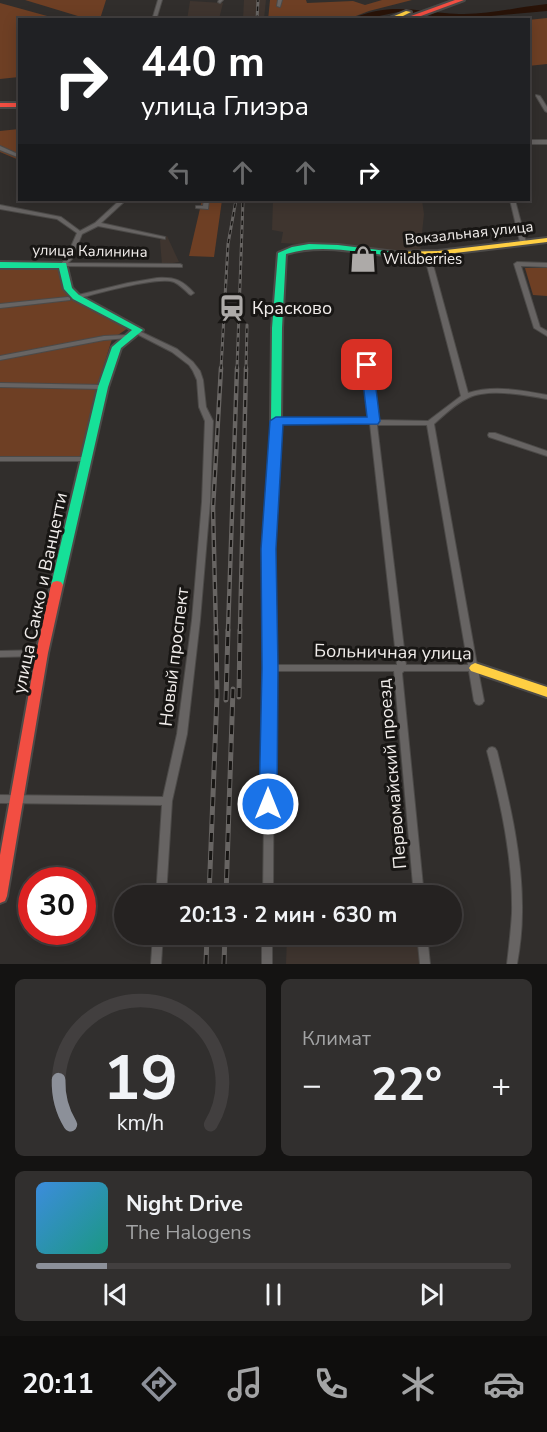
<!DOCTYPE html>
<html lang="ru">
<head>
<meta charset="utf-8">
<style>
  body { margin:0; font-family:"Nunito Sans",sans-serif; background:#312f2e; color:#f1f3f6; height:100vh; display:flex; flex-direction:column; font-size:22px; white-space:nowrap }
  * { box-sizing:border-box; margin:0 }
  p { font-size:20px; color:#a3a4a5 }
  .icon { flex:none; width:33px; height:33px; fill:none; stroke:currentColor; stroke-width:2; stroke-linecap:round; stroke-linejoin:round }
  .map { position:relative; height:964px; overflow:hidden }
  .sheet { display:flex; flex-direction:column; gap:15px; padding:15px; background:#141312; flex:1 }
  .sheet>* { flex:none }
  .hud { position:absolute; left:18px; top:18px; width:512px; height:183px; border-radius:0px; box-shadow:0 3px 15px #0003,0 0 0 2px #423f3f; background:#202124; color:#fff; overflow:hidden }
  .speed { position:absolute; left:18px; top:867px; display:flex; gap:12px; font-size:30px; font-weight:700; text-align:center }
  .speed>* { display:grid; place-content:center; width:78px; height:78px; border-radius:50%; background:#252221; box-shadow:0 3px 15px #0003,0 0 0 2px #423f3f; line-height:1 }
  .speed .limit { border:9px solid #d22; background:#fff; color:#111 }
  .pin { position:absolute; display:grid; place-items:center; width:51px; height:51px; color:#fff; margin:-26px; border-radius:12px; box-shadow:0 3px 9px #0006 }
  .me { position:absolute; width:66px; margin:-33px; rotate:0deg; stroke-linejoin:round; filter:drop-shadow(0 0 4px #0008) }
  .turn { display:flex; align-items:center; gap:21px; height:126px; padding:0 24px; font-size:27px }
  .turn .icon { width:78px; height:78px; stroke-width:2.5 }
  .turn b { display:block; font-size:42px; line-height:51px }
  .lanes { display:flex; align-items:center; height:57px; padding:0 24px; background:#0003; justify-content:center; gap:30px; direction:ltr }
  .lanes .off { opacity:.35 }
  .big { font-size:45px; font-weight:700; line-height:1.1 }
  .sheet .card { flex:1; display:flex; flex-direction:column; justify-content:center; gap:9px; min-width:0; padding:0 21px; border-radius:9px; background:#312f2e }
  .sheet .dial { align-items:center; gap:0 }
  .dial svg { height:156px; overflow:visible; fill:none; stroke:#423f3f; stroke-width:7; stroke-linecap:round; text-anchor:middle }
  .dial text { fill:#f1f3f6; stroke:none }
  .song { display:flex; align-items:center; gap:18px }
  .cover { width:72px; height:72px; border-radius:9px; background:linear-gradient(135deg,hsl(210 70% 55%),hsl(170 70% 35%)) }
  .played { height:6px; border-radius:3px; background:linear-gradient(90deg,#8c9099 15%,#423f3f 15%) }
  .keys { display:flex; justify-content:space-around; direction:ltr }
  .heat { display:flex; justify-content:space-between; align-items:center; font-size:33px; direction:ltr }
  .sheet .tiles { flex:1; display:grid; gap:15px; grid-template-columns:1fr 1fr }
  .card:last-child { grid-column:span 2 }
  .trip { position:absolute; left:114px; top:885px; width:348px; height:60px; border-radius:30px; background:#252221; box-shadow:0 3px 15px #0003,0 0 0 2px #423f3f; font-weight:700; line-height:60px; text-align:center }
  .tab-bar { display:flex; height:96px; justify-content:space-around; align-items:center; background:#0f0e0d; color:#a3a4a5 }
  .tab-bar .icon { width:42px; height:42px }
  .tab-bar .current { color:#8c9099 }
  .tab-bar b { font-size:27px; color:#f1f3f6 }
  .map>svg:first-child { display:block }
</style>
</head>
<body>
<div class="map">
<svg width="547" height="964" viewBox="0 0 547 964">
  <rect width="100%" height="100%" fill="#312e2c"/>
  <g fill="#3f352f">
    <polygon points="244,0 266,0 264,19 243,19"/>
    <polygon points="190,1 223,3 219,19 187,20"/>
    <polygon points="273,200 422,200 424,214 420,253 378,253 363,248 281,243 283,232 272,230"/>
    <polygon points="167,236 179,262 162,265 160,240"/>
    <polygon points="287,935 418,935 421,964 286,964"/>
  </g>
  <g fill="#6e3f24">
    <polygon points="25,0 106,0 100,19 91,20"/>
    <polygon points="270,0 306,0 307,3 353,1 365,5 382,0 412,0 369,11 348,19 268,20"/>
    <polygon points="0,3 58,19 20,20 19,77 0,79"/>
    <polygon points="547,18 547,64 528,66 528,20"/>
    <polygon points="19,129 19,160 0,152 0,131"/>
    <polygon points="202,200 222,200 214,257 189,256"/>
    <polygon points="0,267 59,267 65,290 128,328 112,339 98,384 82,456 0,457"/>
    <polygon points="525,268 547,268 547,296 533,295"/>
  </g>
  <path fill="#291308" d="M547,4v7l-89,8 -60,-7 -33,7 -17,1c45,-19 66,-8 111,-6 29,1 58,-7 88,-10z"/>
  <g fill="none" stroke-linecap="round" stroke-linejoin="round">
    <defs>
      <g id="street">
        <polygon points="158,0 162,0 156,20 152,20"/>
        <polygon points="219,0 223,0 220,3 218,2"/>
        <polygon points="278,0 282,0 280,7 277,6"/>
        <polygon points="536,95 540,96 547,107 547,112 545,111 536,96"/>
        <rect x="528" y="140" width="19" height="4"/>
        <polygon points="0,146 20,155 20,158 0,150"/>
        <polygon points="120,200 126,200 101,223 165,237 165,239 98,226 82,234 72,259 68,263 180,264 182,265 182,267 61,266 60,265 66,258 77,233 57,219 0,209 0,205 61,217 80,231 95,223"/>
        <polygon points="204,200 209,200 208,209 196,208 196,206 203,206"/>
        <polygon points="510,200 515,200 526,242 525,243 523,244 520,242"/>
        <path d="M423,253l2,1 7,7 36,132c25,-8 53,-3 79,2v4c-23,-4 -58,-11 -79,-1 -13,6 -24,17 -34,26l43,241 2,3 -1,2 6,31 -2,3 -3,1 -3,-1 -2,-3 -5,-30h-65l-2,2 22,223h-10l-20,-225h-120l-1,225h-10l3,-228 -1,-119 7,-128 4,-2 94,1 -6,-55 3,-2 3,2 7,55 51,1 33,-25 -35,-134 -6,-7zM279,423l91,1 27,241h-123l-1,-116zM377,425h50l41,240h-62z"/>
        <polygon points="517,262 547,263 547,267 521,266 540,327 547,331 547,336 534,328 514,264"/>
        <path d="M157,278c18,-1 25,2 37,15l-3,2 -2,-1c-4,-4 -9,-9 -15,-12 -16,-6 -78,12 -98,17l-3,-2 1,-1 54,-13z"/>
        <polygon points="68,297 70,298 70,300 0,308 0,304"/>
        <polygon points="137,330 177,349 193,362 200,371 203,380 206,407 213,421 210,502 200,620 187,734 172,801 166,896 156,896 162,805 0,803 0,795 163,797 177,734 192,620 202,502 205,421 199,407 197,380 193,371 189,365 172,352 135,333 134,332"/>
        <polygon points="126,335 129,337 128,338 104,340 0,360 0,356 104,336"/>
        <polygon points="0,383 103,385 106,387 103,389 0,387"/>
        <polygon points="489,433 495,433 547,451 547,456 489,437 488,435"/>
        <polygon points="0,457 85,457 89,459 85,461 0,461"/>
        <polygon points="42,650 45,651 46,653 45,655 42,656 0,657 0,651"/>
        <path d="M492,747l3,1 2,3c13,53 26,107 25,162 0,17 -2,34 -5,51h-10c2,-17 4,-34 5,-51 1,-55 -11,-109 -25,-162l2,-3z"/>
        <polygon points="153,934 163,934 161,964 151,964"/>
        <rect x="262" y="934" width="10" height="30"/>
        <polygon points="417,934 427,934 430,964 420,964"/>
      </g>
      <g id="fast">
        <path d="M309,244l29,1 57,7 4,2 -4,2c-36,-3 -73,-13 -109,-2l-4,74 -1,93 -5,3 -5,-3 1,-93 6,-75 14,-6z"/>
        <polygon points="0,262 66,263 72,288 79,295 143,330 121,348 108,387 63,585 61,588 53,588 51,585 98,387 112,347 132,330 73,299 64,289 59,268 0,268"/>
      </g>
      <g id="slow">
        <polygon points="406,11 411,12 395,20 385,20"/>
        <polygon points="547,238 547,242 438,255 395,256 391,254 395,252 438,251"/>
        <polygon points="475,663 547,687 547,697 471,671 469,668 471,665"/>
      </g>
      <g id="jam">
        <polygon points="455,0 464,0 410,20 400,20"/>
        <rect x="0" y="103" width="20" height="4"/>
        <polygon points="57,581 61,582 63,585 48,653 7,896 5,901 0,903 0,855 36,653 51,585 53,582"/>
      </g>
    </defs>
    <use href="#street" stroke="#4c4a48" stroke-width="2"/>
    <use href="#fast" stroke="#4c4a48" stroke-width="4"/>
    <use href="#slow" stroke="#4c4a48" stroke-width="4"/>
    <use href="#jam" stroke="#4c4a48" stroke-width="4"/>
    <use href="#street" fill="#676463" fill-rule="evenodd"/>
    <use href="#fast" fill="#16e098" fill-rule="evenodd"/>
    <use href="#slow" fill="#ffcf43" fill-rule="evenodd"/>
    <use href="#jam" fill="#f24e42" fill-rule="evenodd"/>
    <defs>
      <g id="rail-far2">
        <polyline points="257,20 258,0"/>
        <polyline points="221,369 228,244 236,200"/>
        <polyline points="237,369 243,200"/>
        <polyline points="246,369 247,325"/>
      </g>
      <g id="rail-far1">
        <polyline points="216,631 213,508 221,368"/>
        <polyline points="228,631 237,368"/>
        <polyline points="240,631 246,368"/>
      </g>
      <g id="rail">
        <polyline points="239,697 240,630"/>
        <polyline points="226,700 228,630"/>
        <polyline points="209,896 217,695 216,630"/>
        <polyline points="226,896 233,689"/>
        <polyline points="206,964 207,934"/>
        <polyline points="224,964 225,934"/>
      </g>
    </defs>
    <use href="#rail-far2" stroke="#686563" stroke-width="3"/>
    <use href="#rail-far1" stroke="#686563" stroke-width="4.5"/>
    <use href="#rail" stroke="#686563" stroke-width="5"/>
    <use href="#rail-far2" stroke="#181614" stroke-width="1.5" stroke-dasharray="4.5" stroke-linecap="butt"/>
    <use href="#rail-far1" stroke="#181614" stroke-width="2" stroke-dasharray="7" stroke-linecap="butt"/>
    <use href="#rail" stroke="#181614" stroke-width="3" stroke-dasharray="9" stroke-linecap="butt"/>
  </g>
  <polygon fill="#1a73e8" stroke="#114b97" stroke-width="1.5" points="367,362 373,365 380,421 378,424 283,425 276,549 278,668 277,804 274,809 268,811 262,809 259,804 262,668 261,549 270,421 276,417 367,417 361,365"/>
  <defs>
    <symbol id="shop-bare" viewBox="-9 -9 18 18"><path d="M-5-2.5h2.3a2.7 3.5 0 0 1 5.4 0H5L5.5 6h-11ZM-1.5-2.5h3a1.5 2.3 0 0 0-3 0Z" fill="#adaaa8" stroke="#181614" stroke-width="2.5" paint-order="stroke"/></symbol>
    <symbol id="station-bare" viewBox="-9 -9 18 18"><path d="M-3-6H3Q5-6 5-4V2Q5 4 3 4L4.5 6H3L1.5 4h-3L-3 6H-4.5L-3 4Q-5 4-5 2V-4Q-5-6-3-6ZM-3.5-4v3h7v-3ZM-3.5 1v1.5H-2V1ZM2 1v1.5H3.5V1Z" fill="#adaaa8" stroke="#181614" stroke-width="2.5" paint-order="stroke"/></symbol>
  </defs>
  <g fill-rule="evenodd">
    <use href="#shop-bare" x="344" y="240" width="38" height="38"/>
    <use href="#station-bare" x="213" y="289" width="38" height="38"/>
  </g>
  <g text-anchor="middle" stroke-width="6" stroke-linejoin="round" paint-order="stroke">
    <g font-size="15" fill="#f0ecea" stroke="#181614">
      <text transform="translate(469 233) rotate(-6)" y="5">Вокзальная улица</text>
      <text transform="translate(90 251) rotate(1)" y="5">улица Калинина</text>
    </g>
    <g font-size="15" fill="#f0ecea" stroke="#181614" text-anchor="start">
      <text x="383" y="264">Wildberries</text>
    </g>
    <g font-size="18" fill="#f0ecea" stroke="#181614" text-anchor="start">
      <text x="252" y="314">Красково</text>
    </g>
    <g font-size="18" fill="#f0ecea" stroke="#181614">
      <text transform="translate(40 593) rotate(-78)" y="6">улица Сакко и Ванцетти</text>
      <text transform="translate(393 652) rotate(1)" y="6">Больничная улица</text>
      <text transform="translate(174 657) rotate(-83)" y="6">Новый проспект</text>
      <text transform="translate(392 774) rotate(-95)" y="6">Первомайский проезд</text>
    </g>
  </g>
</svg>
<div class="speed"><div class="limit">30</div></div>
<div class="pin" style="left:367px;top:365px;background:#d93025"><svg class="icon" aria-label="arrive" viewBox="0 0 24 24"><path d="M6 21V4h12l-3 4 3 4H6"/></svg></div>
<svg class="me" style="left:268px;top:804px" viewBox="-20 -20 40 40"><circle r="17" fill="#1a73e8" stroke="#fff" stroke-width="3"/><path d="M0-11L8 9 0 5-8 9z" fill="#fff"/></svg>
<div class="trip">20:13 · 2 мин · 630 m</div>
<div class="hud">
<div class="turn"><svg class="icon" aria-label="right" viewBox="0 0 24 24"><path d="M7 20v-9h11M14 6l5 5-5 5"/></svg><div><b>440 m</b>улица Глиэра</div></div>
<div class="lanes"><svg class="icon off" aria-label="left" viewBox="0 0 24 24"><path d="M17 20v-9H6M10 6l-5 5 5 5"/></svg><svg class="icon off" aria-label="ahead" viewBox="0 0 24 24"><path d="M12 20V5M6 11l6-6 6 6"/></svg><svg class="icon off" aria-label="ahead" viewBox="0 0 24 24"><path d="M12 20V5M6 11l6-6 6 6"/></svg><svg class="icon" aria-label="right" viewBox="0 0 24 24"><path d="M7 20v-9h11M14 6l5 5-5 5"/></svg></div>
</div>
</div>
<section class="sheet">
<div class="tiles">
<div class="card dial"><svg viewBox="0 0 100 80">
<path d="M14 69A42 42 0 1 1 86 69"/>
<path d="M14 69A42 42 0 0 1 8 46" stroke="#8c9099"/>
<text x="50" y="56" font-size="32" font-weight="700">19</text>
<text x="50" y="72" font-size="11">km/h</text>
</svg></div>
<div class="card"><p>Климат</p>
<div class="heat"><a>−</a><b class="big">22°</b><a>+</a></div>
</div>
<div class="card">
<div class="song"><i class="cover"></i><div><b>Night Drive</b><p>The Halogens</p></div></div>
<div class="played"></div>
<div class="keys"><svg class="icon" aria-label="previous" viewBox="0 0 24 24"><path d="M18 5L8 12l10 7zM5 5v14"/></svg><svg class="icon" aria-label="pause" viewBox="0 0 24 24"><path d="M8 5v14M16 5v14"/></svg><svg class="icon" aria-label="next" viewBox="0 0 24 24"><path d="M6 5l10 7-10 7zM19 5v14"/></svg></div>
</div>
</div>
</section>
<nav class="tab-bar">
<b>20:11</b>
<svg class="icon current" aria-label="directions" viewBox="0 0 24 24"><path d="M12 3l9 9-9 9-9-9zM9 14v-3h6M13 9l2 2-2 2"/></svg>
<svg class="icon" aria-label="music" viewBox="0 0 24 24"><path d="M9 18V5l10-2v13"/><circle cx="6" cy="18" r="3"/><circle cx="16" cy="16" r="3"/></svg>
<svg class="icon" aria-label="phone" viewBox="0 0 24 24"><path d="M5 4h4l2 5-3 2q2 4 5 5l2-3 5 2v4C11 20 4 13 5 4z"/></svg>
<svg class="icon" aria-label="climate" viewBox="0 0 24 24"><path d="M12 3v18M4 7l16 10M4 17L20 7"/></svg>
<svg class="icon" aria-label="car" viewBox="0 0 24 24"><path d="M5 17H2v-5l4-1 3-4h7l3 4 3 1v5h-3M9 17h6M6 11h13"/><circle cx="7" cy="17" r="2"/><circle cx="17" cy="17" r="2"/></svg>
</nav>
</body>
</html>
